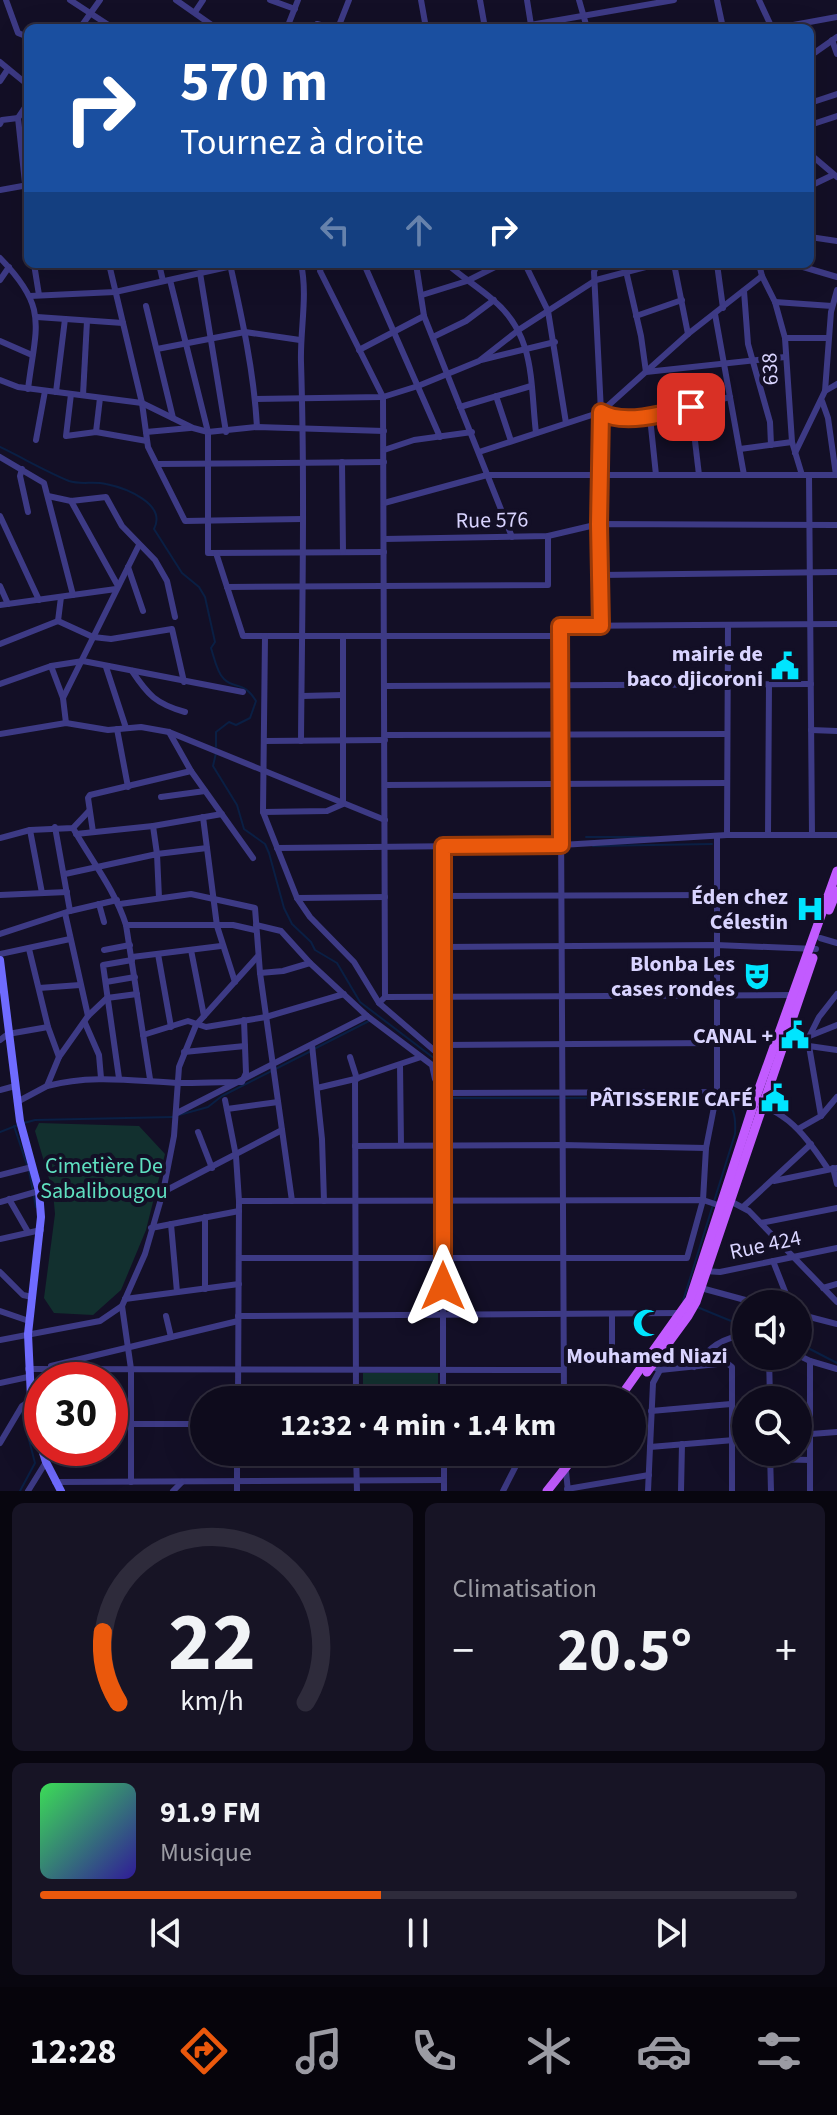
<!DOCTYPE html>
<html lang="fr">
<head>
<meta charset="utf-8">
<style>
  body { margin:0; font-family:"Source Sans 3",sans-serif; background:#171425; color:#f1f3f6; height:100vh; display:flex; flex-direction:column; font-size:30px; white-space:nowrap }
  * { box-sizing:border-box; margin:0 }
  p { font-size:26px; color:#9b9ba3 }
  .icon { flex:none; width:44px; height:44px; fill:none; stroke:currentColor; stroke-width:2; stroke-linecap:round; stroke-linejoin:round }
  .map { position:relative; height:1491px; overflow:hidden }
  .panel { display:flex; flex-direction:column; gap:12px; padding:12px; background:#08060f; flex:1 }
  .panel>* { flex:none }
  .hud { position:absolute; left:24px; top:24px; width:790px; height:244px; border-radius:12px; box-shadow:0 8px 32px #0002,0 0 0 2px #2e2b3b; background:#1a4fa0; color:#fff; overflow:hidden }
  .buttons { position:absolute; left:732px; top:1290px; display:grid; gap:16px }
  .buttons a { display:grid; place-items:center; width:80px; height:80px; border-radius:50%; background:#0e0b1c; box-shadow:0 8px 32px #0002,0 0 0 2px #2e2b3b; font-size:40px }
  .speed { position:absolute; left:24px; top:1362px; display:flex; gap:16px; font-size:40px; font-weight:700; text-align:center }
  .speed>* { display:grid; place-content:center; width:104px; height:104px; border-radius:50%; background:#0e0b1c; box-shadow:0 8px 32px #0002,0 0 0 2px #2e2b3b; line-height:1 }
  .speed .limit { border:12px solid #d22; background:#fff; color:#111 }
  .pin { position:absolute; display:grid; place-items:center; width:68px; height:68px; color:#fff; margin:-34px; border-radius:16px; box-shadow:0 4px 12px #0006 }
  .me { position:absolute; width:88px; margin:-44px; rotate:0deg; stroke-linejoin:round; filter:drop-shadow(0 0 6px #0008) }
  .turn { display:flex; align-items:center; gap:28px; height:168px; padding:0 24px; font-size:36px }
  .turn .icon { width:104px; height:104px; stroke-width:2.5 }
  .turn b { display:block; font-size:56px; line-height:68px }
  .lanes { display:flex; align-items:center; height:76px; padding:0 24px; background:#0003; justify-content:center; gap:40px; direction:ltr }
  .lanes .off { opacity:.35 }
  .big { font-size:60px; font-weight:700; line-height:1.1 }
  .panel .widget { flex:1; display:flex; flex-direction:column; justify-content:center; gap:12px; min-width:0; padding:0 28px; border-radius:12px; background:#171425 }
  .panel .dial { align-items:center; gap:0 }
  .dial svg { height:208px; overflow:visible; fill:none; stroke:#2e2b3b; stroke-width:7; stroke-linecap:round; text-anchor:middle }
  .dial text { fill:#f1f3f6; stroke:none }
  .song { display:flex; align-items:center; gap:24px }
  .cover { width:96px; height:96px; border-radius:12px; background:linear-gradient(135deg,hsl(130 70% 55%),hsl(250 70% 35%)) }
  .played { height:8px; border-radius:4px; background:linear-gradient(90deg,#ea580c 45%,#2e2b3b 45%) }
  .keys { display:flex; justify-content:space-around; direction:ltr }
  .heat { display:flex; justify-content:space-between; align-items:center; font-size:44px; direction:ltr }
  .panel .tiles { flex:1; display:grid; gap:12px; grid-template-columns:1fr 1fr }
  .widget:last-child { grid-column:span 2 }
  .trip { position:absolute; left:190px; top:1386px; width:456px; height:80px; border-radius:40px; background:#0e0b1c; box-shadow:0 8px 32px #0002,0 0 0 2px #2e2b3b; font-weight:700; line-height:80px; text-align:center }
  .tabs { display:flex; height:128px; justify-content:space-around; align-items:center; background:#06040b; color:#9b9ba3 }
  .tabs .icon { width:56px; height:56px }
  .tabs .current { color:#ea580c }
  .tabs b { font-size:36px; color:#f1f3f6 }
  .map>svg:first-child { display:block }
</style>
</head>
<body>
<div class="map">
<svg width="837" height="1491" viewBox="0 0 837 1491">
  <rect width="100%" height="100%" fill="#130f26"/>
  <g fill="#12302f">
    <polygon points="39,1123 139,1126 165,1154 146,1230 121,1290 93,1315 54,1313 44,1298 55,1214 53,1192 35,1131"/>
    <rect x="363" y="1373" width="75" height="27"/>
  </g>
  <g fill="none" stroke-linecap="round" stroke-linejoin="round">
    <g stroke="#0a1f44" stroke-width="2">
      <path d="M0,447c23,11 45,24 69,34 11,4 25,0 37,3 20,4 61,20 48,45l28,44 17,14 6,10 10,45 -4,6c3,9 6,25 13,31 11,11 19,1 32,22l-6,17 -14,7 -7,-3 -13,10v15"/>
      <polyline points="216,753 213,766 237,805 244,829 265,844 269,853 284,908 292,924 311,942 315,950 337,963 360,1002 439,1062 440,1084"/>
      <polyline points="586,837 649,837"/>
      <polyline points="593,846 712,844"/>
      <polyline points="314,1049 369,1021"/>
      <polyline points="445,1098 559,1098"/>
      <path d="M565,1098l152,-1c18,6 19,20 18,37l-52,167"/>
      <polyline points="179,1115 208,1107 222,1096 309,1052"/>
      <polyline points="24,1123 35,1120 173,1117"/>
      <polyline points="14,1126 27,1165"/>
      <polyline points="0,1132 18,1125"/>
      <polyline points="29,1171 36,1207"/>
      <polyline points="697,1307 736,1323 746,1323"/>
      <polyline points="798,1331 806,1347 837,1363"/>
      <polyline points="20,1491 35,1463 22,1413"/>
    </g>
    <g stroke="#3d3a85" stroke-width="6">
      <polyline points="6,0 18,33 28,37"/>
      <polyline points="70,0 113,28"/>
      <polyline points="176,0 216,28"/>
      <polyline points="270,0 295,9"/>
      <polyline points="421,0 426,28"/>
      <polyline points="480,0 485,28"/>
      <polyline points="527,0 531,25"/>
      <polyline points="579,0 587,28"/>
      <polyline points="717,0 723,28"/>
      <polyline points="759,0 772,28"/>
      <polyline points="195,12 203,0"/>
      <polyline points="317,24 331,28"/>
      <polyline points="80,28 100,0"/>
      <polyline points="287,28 298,0"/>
      <polyline points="338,28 349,0"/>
      <polyline points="513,28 674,0"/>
      <polyline points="777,28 837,17"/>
      <polyline points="832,40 837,54"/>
      <polyline points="810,56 837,37"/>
      <polyline points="0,62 28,85"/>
      <polyline points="0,81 8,69"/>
      <polyline points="28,103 18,118 28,211"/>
      <polyline points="810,103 837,94"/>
      <polyline points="0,124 2,120 18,118"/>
      <polyline points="810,125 837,116"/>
      <polyline points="810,154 837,177"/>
      <polyline points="810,186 833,175"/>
      <polyline points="0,190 28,185"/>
      <polyline points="810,237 837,241"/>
      <path d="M0,258c49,50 36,67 28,131"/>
      <polyline points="34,264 39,295"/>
      <polyline points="109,264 142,403 148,447 185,521 303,519"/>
      <polyline points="159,264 163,281"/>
      <path d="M230,264c12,54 24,108 27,163"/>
      <path d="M301,264c7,31 -1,66 0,98 4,126 1,253 0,379"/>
      <polyline points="322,264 320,271 383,397 385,997"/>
      <polyline points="364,264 440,437"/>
      <polyline points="416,264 424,316 512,537"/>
      <path d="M447,264c15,13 31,23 45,35 44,36 38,83 44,134"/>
      <polyline points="525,264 548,311 566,423"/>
      <polyline points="597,264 594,272 601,412 599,524 601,626"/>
      <polyline points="674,264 688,334"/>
      <polyline points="717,264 723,308"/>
      <polyline points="759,264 762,276 775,302 785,338 792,442 802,475"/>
      <polyline points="793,264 837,277"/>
      <polyline points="626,271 641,336 646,372 785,357"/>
      <polyline points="200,273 226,432"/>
      <polyline points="0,280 9,267"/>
      <polyline points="170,280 208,432 208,553 384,552"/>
      <polyline points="744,291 748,344 770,422 771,445"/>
      <polyline points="422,295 467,281 501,264"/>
      <polyline points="30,296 115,292 241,264"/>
      <polyline points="775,302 832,306"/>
      <polyline points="146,306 173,418"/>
      <polyline points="715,314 744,475"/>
      <polyline points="636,316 682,300"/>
      <polyline points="37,317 123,323"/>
      <polyline points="433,337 466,321 494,300"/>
      <polyline points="785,338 828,338"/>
      <polyline points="0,341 32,355"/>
      <polyline points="157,349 245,332 300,340"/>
      <polyline points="359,350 424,316"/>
      <polyline points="481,360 555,342"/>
      <polyline points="0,380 18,387 142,403 193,428 208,432 257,427 384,431"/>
      <polyline points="825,391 837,384"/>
      <polyline points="56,392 65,319"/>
      <polyline points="71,394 66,436 96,432 147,441"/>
      <polyline points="83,395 87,321"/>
      <polyline points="496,396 511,441"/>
      <polyline points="255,399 383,397 418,386 479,361 520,329 596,280 657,264"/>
      <polyline points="822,401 828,418 836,475"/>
      <polyline points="460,407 531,386"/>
      <polyline points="691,407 699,475"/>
      <polyline points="601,412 608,416 650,417 656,475"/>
      <polyline points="650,417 730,397"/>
      <polyline points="96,432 100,398"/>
      <polyline points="146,432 190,428"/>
      <polyline points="36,440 45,391"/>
      <polyline points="740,449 792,442"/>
      <polyline points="384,450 414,440 472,432"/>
      <polyline points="479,452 601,412 688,334 762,276"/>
      <polyline points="795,453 825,391 831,312 837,290"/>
      <polyline points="0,457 44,483 73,595"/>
      <polyline points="342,462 343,552"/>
      <polyline points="157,464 384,462"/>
      <polyline points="22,469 20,476 28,512"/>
      <polyline points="809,475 812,835"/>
      <polyline points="48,496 71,501 106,497 122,526 155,560 167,581 175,617"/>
      <polyline points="71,501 118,586"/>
      <polyline points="384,503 487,475 837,475"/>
      <polyline points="0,516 39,600"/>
      <polyline points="384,539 548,536 599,524 837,525"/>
      <polyline points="216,553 243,636 560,636"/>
      <polyline points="128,567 143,611"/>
      <polyline points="600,575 837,572"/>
      <polyline points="0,586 8,604"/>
      <polyline points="227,587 548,585 548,536"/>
      <polyline points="0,605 116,589"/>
      <polyline points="58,621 61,597"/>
      <polyline points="265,636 263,812 297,898 310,917 354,962 379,1003 443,1058"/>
      <polyline points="0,644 58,621 93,637 111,639 172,629 184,682"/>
      <polyline points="51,666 63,698"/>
      <polyline points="106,667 126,728"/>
      <path d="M132,671c16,24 24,33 53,41"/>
      <polyline points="0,684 51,666 83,661 243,692"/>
      <polyline points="384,686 811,684"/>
      <polyline points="302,696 343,695"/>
      <polyline points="66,723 63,698 139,545"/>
      <polyline points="117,729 128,787"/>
      <polyline points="811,730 837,731"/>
      <polyline points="169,732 191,771"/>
      <polyline points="0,734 66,723 108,730 141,727 169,732 385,820"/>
      <polyline points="385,735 727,734"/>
      <polyline points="264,741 385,740"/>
      <polyline points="385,785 727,783"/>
      <polyline points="161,797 205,791"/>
      <polyline points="263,812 327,811 343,804 343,636"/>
      <polyline points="203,817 217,926 235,982"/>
      <polyline points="153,826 157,854 207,848"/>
      <polyline points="55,827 70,911"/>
      <path d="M73,828c18,32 42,62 53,97l24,154"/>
      <polyline points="30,830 42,893"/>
      <polyline points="93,832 88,798 90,795 191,771 253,858"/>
      <polyline points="76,834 153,826 222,814"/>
      <polyline points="727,835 728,625"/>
      <polyline points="768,835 769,685"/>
      <polyline points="0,838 30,830 73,828 89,811"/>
      <polyline points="443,846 443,1400"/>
      <polyline points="277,848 561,845 727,835 837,835"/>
      <polyline points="65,874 157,854 159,898"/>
      <polyline points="0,895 67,892"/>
      <polyline points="443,896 716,895"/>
      <polyline points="297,898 385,897"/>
      <polyline points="99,904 104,922"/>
      <polyline points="120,904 191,894 255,908 260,973 292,1201"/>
      <polyline points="65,913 88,1016"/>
      <polyline points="126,925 233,925 255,930"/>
      <polyline points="256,925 281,931 310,963 367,1016 432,1065 435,1079"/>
      <polyline points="0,934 70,911 117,900"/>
      <polyline points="820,938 837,943"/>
      <polyline points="443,947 716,945 816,949"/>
      <polyline points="29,949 48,1027 59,1057"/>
      <polyline points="104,950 130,945"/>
      <polyline points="191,950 204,1016"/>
      <polyline points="0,954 70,939"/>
      <polyline points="158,954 171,1027"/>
      <polyline points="132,957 221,946"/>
      <polyline points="260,973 283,971 310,963"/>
      <polyline points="106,982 135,977"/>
      <polyline points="39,988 80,985"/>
      <polyline points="379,1003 385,997 793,995"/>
      <polyline points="85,1023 99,1055 101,1078"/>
      <polyline points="143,1035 188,1021 206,1027 266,1017 344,994"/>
      <polyline points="812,1035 837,1025"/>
      <polyline points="786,1037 809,1046 837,1050"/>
      <polyline points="0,1040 8,1034 48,1027"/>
      <polyline points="802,1043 809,1037 819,1017 837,994"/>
      <polyline points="312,1045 322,1139 324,1201"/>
      <polyline points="443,1045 716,1043"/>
      <polyline points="809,1046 821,1116"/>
      <polyline points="184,1052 245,1046"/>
      <polyline points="350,1057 357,1079"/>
      <polyline points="400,1065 401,1145"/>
      <polyline points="119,1078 103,965 132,960"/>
      <polyline points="355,1079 356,1400"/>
      <path d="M47,1086c45,-12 87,-5 132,-3 21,0 42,-1 63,-1l4,-9 -2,-53"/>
      <polyline points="317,1088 355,1079 421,1057"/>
      <polyline points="0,1090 15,1086"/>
      <path d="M443,1093l290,-1c52,20 64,31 95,77"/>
      <polyline points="225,1100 236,1156 239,1201 238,1400"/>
      <polyline points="17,1102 47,1086 59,1057 88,1016 107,998 137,994"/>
      <polyline points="227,1109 278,1102"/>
      <polyline points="177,1113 367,1016"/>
      <polyline points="798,1129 821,1116 837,1097"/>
      <polyline points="198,1132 212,1168"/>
      <polyline points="355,1146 563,1145 706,1148"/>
      <polyline points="833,1168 837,1184"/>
      <polyline points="0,1175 32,1167"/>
      <polyline points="774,1181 837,1168"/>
      <polyline points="163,1192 282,1130"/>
      <polyline points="9,1199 28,1232"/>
      <polyline points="239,1201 703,1200 721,1206"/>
      <polyline points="730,1201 749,1211 837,1302"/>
      <polyline points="0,1202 39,1191"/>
      <polyline points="743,1207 811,1144"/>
      <polyline points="761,1223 837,1208"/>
      <polyline points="171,1224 177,1292"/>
      <polyline points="151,1228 239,1211"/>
      <polyline points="0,1239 41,1230"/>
      <polyline points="239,1258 687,1258 703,1200 706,1148 717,1092 717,837"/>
      <polyline points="773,1261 790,1304"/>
      <polyline points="704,1271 720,1272 837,1248"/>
      <polyline points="0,1272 23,1295 32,1297"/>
      <polyline points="701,1288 760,1304"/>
      <polyline points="823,1288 837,1284"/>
      <polyline points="205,1289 205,1217"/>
      <polyline points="125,1299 239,1284"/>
      <polyline points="0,1311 29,1321"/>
      <polyline points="798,1314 837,1324"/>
      <polyline points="166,1316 171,1337"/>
      <polyline points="238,1316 681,1313"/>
      <polyline points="0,1340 100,1321 122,1306"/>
      <polyline points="798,1355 810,1361 837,1369"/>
      <polyline points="769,1356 770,1400"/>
      <polyline points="564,1365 612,1349 612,1314"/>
      <polyline points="51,1366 238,1321"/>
      <polyline points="651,1366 660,1370 727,1363 732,1367 732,1491"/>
      <path d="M694,1367c15,-19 28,-30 52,-32"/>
      <polyline points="28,1369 563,1370"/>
      <polyline points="0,1383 28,1377"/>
      <polyline points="564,1400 560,626 837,624"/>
      <polyline points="651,1411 731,1404"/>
      <polyline points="110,1424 204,1424"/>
      <polyline points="798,1435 837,1432"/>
      <polyline points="0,1443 22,1406 30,1401"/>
      <polyline points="650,1447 746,1439"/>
      <polyline points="356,1452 357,1491"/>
      <polyline points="444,1452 444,1491"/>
      <polyline points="564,1452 568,1491"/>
      <polyline points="770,1452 771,1491"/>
      <polyline points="770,1459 810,1460"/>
      <polyline points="55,1482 444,1480"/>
      <polyline points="131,1482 131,1369 122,1306 145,1254 163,1192 174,1136 179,1067 196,1025 258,956"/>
      <polyline points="567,1489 649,1475"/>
      <polyline points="28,1491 46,1462"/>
      <polyline points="173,1491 182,1482"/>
      <polyline points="237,1491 237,1452"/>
      <polyline points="503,1491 523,1452"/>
      <polyline points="648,1491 653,1383 660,1370"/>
      <polyline points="681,1491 682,1444"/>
      <polyline points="810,1491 810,1361"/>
    </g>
    <polyline stroke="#6f6bff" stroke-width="8" points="0,960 20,1121 39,1191 41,1217 28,1334 32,1419 46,1462 61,1491"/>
    <g stroke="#c25bff" stroke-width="9">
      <polyline points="829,910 837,891"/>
      <polyline points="647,1372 688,1316 696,1302 813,958"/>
      <polyline points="618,1400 690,1299 756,1097 837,871"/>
      <polyline points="547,1491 578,1452"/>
    </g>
  </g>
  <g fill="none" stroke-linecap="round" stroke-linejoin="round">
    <defs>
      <path id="route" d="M443,1286v-440l118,-1 -1,-219h41l-2,-102 2,-112c22,14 67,1 90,-5"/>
    </defs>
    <use href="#route" stroke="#983908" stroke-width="20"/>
    <use href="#route" stroke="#ea580c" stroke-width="14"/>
  </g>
  <defs>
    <symbol id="civic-bare" viewBox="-9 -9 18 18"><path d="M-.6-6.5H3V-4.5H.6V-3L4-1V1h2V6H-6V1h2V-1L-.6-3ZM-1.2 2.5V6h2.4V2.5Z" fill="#00e5ff" stroke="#130f26" stroke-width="2.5" paint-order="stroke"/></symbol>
    <symbol id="hospital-bare" viewBox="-9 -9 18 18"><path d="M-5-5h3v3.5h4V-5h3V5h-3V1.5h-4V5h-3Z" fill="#00e5ff" stroke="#130f26" stroke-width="2.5" paint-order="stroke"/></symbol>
    <symbol id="theatre-bare" viewBox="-9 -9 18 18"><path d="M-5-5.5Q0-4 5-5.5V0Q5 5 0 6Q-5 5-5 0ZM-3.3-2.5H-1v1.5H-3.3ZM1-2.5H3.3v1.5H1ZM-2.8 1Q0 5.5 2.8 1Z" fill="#00e5ff" stroke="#130f26" stroke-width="2.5" paint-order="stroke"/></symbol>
    <symbol id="mosque-bare" viewBox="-9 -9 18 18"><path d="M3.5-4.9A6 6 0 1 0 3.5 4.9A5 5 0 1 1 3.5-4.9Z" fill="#00e5ff" stroke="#130f26" stroke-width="2.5" paint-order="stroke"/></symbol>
  </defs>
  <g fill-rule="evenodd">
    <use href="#civic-bare" x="765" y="646" width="40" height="40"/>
    <use href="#hospital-bare" x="790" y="889" width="40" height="40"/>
    <use href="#theatre-bare" x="737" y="956" width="40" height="40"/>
    <use href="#civic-bare" x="775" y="1015" width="40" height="40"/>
    <use href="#civic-bare" x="755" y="1078" width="40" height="40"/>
    <use href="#mosque-bare" x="627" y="1303" width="40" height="40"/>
  </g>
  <g text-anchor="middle" stroke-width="8" stroke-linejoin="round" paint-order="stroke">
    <g font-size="22" fill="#d9d4ff" stroke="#130f26">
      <text transform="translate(769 369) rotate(-93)" y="8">638</text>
      <text transform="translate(492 519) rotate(-1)" y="8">Rue 576</text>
      <text transform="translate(765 1244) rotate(-12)" y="8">Rue 424</text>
    </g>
    <g font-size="22" font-weight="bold" fill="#d9d4ff" stroke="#130f26" text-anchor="end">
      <text x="763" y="661">mairie de<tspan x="763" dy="25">baco djicoroni</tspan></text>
      <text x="788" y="904">Éden chez<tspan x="788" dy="25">Célestin</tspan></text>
      <text x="735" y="971">Blonba Les<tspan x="735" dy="25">cases rondes</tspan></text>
      <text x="773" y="1043">CANAL +</text>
      <text x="753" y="1106">PÂTISSERIE CAFÉ</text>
      <text x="647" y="1363" text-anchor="middle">Mouhamed Niazi</text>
    </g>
    <g font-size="22" fill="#5fe0c0" stroke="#130f26">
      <text x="104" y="1173">Cimetière De<tspan x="104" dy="25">Sabalibougou</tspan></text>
    </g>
  </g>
</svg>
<div class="buttons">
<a><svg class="icon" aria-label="sound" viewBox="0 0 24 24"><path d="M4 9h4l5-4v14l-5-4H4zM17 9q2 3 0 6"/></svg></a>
<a><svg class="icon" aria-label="search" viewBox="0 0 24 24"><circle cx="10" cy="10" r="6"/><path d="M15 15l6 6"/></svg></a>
</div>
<div class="speed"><div class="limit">30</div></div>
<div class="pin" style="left:691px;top:407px;background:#d93025"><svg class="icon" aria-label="arrive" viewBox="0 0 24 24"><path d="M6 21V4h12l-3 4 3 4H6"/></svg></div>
<svg class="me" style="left:443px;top:1286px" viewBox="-20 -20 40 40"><path d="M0-17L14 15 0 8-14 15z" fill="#ea580c" stroke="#fff" stroke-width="4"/></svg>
<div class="trip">12:32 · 4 min · 1.4 km</div>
<div class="hud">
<div class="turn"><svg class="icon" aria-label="right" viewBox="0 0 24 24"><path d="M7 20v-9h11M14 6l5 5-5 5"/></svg><div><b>570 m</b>Tournez à droite</div></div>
<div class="lanes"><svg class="icon off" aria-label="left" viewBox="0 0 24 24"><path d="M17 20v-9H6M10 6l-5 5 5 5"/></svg><svg class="icon off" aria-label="ahead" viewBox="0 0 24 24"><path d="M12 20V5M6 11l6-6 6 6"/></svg><svg class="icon" aria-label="right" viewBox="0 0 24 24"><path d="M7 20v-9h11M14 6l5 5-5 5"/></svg></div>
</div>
</div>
<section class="panel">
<div class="tiles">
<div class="widget dial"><svg viewBox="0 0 100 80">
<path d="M14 69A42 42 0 1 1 86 69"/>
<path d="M14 69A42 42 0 0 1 8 42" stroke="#ea580c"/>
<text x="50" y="56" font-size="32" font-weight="700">22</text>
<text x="50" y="72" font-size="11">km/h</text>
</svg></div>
<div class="widget"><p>Climatisation</p>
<div class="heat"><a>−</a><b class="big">20.5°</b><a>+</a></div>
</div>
<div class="widget">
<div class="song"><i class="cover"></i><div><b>91.9 FM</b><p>Musique</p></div></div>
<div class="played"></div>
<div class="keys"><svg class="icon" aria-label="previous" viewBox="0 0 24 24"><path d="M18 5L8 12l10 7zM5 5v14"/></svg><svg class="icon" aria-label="pause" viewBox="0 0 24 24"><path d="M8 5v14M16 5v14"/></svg><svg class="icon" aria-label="next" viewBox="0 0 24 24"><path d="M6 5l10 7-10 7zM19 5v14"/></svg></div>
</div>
</div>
</section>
<nav class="tabs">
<b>12:28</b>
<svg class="icon current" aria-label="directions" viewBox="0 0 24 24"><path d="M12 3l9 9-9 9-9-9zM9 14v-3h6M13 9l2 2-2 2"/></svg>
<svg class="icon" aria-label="music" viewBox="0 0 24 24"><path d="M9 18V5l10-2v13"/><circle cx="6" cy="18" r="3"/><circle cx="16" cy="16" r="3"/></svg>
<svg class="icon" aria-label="phone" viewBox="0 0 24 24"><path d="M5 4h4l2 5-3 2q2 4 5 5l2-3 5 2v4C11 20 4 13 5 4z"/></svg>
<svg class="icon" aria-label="climate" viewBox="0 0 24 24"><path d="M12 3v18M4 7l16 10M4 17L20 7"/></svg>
<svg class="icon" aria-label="car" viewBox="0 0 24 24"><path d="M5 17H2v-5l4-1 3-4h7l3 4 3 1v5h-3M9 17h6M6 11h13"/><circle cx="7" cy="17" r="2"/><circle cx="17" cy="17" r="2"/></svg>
<svg class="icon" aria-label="filters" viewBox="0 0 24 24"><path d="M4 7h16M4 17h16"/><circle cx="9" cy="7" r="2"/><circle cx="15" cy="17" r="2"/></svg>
</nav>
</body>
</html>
